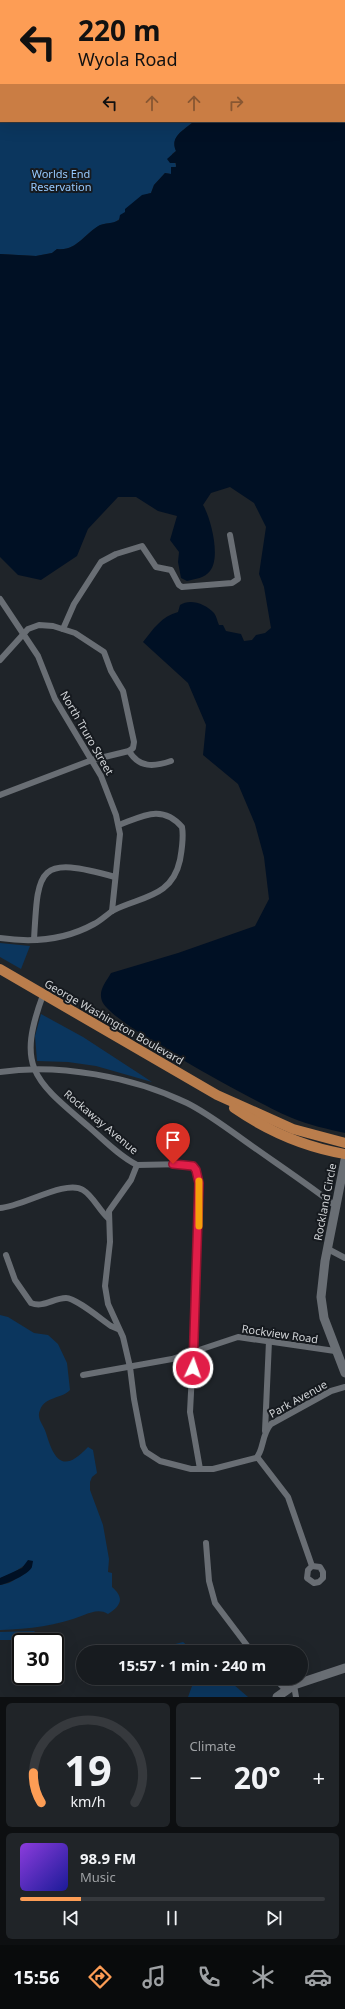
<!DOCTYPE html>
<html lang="en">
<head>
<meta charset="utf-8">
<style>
  body { margin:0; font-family:"Noto Sans",sans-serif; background:#202428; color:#f1f3f6; height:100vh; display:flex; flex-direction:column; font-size:15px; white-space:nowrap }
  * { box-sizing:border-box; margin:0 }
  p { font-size:13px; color:#9ea1a4 }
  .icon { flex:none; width:22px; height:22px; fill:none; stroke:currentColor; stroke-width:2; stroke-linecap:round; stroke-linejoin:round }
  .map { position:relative; height:1697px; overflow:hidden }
  .side { display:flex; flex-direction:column; gap:6px; padding:6px; background:#0d0f11; flex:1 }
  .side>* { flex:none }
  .guide { position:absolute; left:0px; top:0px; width:345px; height:122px; box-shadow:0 4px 16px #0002,0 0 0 1px #36393d; background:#fd9d55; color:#111; overflow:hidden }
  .speed { position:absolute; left:12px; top:1633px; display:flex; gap:8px; font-size:20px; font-weight:700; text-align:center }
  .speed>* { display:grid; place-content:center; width:52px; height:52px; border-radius:50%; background:#171b1f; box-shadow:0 4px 16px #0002,0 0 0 1px #36393d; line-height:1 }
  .speed .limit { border:2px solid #111; border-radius:6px; background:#fff; color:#111 }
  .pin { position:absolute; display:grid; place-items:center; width:34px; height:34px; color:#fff; margin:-41px -17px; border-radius:50% 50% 50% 0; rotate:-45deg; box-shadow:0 0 4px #0007 }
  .pin .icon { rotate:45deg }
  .me { position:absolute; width:44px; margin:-22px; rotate:3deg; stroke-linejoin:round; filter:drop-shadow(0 0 3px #0008) }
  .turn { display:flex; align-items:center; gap:14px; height:84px; padding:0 12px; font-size:18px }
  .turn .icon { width:52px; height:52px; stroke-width:2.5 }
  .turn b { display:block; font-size:28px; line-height:34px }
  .lanes { display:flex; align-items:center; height:38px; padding:0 12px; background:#0003; justify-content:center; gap:20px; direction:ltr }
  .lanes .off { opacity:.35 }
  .big { font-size:30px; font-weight:700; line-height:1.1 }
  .side .tile { flex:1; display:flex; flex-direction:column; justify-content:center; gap:6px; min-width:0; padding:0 14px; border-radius:6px; background:#202428 }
  .side .dial { align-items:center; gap:0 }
  .dial svg { height:104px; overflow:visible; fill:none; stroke:#36393d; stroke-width:7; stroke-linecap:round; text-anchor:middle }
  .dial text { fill:#f1f3f6; stroke:none }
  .song { display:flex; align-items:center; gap:12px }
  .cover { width:48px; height:48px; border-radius:6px; background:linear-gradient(135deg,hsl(270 70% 55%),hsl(240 70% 35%)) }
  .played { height:4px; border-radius:2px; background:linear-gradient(90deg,#fd9d55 20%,#36393d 20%) }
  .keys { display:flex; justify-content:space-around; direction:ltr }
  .heat { display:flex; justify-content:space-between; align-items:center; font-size:22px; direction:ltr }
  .side .tiles { flex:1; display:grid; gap:6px; grid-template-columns:1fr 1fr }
  .tile:last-child { grid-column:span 2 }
  .trip { position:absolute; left:76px; top:1645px; width:232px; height:40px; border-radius:20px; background:#171b1f; box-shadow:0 4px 16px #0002,0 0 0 1px #36393d; font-weight:700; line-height:40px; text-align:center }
  .tabs { display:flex; height:64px; justify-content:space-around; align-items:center; background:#090b0c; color:#9ea1a4 }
  .tabs .icon { width:28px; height:28px }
  .tabs .on { color:#fd9d55 }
  .tabs b { font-size:18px; color:#f1f3f6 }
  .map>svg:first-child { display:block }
</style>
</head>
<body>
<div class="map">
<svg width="345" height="1697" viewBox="0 0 345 1697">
  <rect width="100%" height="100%" fill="#1f2429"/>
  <g fill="#0b365e">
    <path d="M0,0l2,1 -1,120h193c-9,9 -24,14 -18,30l-4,3 4,12 -5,8 -6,-1 -11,12 -3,8c-15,4 -21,18 -33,27 -5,5 -11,2 -17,5 -16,7 -24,27 -44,24l-5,4 -16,3 -36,-2z"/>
    <polygon points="0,943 30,946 21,969 0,957"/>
    <polygon points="41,1014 83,1037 152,1082 96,1066 68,1062 37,1061 35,1036"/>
    <path d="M0,1315l8,2 26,16 14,2 10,9 9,19 3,27c-8,9 -25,6 -30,20 -4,9 4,15 6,23 8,27 17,41 42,14l5,3 4,23 -5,4 -2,5v8l13,35 6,34 -1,13 4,1v14c13,11 9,19 -4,27 -8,-5 -16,-2 -24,1 -27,11 -55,14 -84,15v-45l9,-2 17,-10 -1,-8 -14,9 -11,4z"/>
    <polygon points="34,1631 46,1642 38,1642 36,1640 0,1640 0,1632"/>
    <polygon points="183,1642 189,1647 170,1652 144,1652"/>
    <polygon points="195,1678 226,1678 248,1697 188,1697"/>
  </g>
  <g fill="#001024">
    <path d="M15,0h330v1133c-18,-4 -36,-8 -53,-15 -28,-11 -183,-95 -190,-117 -4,-11 4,-19 9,-28l67,-20 77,-27 14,-27 -5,-42 -9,-33 -17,-40 -35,-29 3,-30 -18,-42 -45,-41c10,-13 19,-26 35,-30l2,-7c10,-7 26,-1 34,8 3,4 3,8 5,12h4l3,6 15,3 3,7 8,-1 4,-5 9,-2 6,-5 -7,-41 -5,-13 7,-47 -12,-24 -24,-16 -19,6 -8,12c8,13 18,53 7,66 -5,7 -15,8 -23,10l-6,-3 -3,-16 1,-10 -9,-12 7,-24 -19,-5 -22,-14h-18l-30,32 -11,27 -36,24 -23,-5 -18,-18v-303l36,2 16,-3 5,-4c19,3 28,-16 43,-24 5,-2 12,-1 19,-5l1,-5 5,-3v-3l17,-14 9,-2 3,-8 11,-12 6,1v-7h5v-4h-6l-3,-4 9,-8c-7,-15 9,-21 18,-30h150v-120z"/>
    <path d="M28,1560l5,1c0,0 -1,6 -1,6 -3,7 -25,17 -32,18v-7l22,-10z"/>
  </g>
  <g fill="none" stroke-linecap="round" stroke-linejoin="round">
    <g stroke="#696e74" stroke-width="6">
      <polyline points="0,599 38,656 55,699 101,776 116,815 120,834 112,911"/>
      <polyline points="63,629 74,604 101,562 116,554 142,546 156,567 171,570 179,585 182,587 232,583 238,579 230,535"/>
      <polyline points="0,660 28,629 39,625 53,626 75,633 104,652 111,671 123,691 134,742 133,748 129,751 92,760 0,795"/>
      <path d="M129,751c10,17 25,16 42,10"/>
      <path d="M0,938c33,5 65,2 94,-14 8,-4 13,-10 20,-14 29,-14 58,-13 66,-50 2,-12 4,-22 2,-33 -20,-23 -39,-11 -63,-2"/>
      <path d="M34,940c4,-72 3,-85 81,-63"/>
      <path d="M43,995c-27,73 -9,85 46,132 15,13 30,29 48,38l-6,15 -22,31 1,31 -5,44 3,18 15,33 7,30 4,32 9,47 3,6 14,9 31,8h22l43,-11c8,-7 5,-23 15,-34l60,-33 14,-4"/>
      <path d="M0,1072c59,-9 133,5 187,31 18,9 34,21 51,33 33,24 67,46 99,71"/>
      <polyline points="137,1165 186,1164 193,1166 198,1176 197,1275 190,1412 200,1469"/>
      <path d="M0,1208c22,-1 66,-29 83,-18 10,6 16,20 25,28"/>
      <polyline points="328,1249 345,1258"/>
      <path d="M6,1255l9,25 16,23c13,5 22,-5 35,-5 10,0 36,22 45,28l7,3"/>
      <polyline points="83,1375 172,1359 238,1337 335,1351"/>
      <polyline points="265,1431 269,1341"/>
      <polyline points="258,1458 288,1497 312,1566 308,1570 307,1578 314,1583 319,1582 323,1578 323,1572 320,1567 312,1566"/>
      <polyline points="206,1543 209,1581 215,1603 252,1652"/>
      <polyline points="274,1678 286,1690"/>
      <polyline points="294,1685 296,1697"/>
    </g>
    <g stroke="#696e74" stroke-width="9">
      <polyline points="345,1160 325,1261 321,1297 324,1318 345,1373"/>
      <polyline points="277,1697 294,1685 345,1668"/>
    </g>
    <g stroke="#ba7d4c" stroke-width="10">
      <polyline points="0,969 217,1095 293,1129 345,1143"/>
      <path d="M234,1108c35,24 70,39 111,46"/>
    </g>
  </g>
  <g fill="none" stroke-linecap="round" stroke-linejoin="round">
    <defs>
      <polyline id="route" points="173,1164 193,1166 196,1170 199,1183 193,1368"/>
    </defs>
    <use href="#route" stroke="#92132f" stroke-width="10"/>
    <use href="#route" stroke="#e11d48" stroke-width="7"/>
    <polyline stroke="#f59e0b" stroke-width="7" points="199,1226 199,1181"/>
  </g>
  <g text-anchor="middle" stroke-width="4" stroke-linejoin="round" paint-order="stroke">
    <g font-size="11" fill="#95c8fd" stroke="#161a1f">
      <text x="61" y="178">Worlds End<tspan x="61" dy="13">Reservation</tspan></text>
    </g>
    <g font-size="11" fill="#d1d4d7" stroke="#161a1f">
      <text transform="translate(87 733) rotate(60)" y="4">North Truro Street</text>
      <text transform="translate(114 1022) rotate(30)" y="4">George Washington Boulevard</text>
      <text transform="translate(101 1122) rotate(40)" y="4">Rockaway Avenue</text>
      <text transform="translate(325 1202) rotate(-79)" y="4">Rockland Circle</text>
      <text transform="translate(280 1334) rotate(8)" y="4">Rockview Road</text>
      <text transform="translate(298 1399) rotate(-29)" y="4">Park Avenue</text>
    </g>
  </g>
</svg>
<div class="speed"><div class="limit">30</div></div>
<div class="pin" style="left:173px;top:1164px;background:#d93025"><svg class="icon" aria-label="arrive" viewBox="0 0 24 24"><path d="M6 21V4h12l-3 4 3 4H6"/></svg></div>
<svg class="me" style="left:193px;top:1368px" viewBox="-20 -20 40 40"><circle r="17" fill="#e11d48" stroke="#fff" stroke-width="3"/><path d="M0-11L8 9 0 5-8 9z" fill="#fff"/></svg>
<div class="trip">15:57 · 1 min · 240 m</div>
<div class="guide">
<div class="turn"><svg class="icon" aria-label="left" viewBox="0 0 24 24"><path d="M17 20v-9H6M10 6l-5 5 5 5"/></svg><div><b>220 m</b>Wyola Road</div></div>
<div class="lanes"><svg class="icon" aria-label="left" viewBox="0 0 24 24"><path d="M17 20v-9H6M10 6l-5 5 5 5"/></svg><svg class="icon off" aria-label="ahead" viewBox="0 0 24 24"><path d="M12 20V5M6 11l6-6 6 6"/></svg><svg class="icon off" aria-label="ahead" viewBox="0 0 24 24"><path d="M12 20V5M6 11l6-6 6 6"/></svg><svg class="icon off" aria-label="right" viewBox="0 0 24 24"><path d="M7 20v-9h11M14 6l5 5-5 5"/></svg></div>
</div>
</div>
<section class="side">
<div class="tiles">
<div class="tile dial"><svg viewBox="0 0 100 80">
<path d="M14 69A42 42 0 1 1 86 69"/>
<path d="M14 69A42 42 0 0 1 8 46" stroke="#fd9d55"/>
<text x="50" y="56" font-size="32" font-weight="700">19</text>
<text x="50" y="72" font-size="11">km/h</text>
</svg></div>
<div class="tile"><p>Climate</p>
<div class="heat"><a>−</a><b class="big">20°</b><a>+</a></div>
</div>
<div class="tile">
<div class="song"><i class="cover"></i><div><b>98.9 FM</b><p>Music</p></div></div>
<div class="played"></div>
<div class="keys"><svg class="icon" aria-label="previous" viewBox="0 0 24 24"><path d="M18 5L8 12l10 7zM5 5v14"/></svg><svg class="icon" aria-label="pause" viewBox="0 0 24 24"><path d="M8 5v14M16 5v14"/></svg><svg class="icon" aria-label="next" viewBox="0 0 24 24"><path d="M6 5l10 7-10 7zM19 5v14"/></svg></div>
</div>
</div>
</section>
<nav class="tabs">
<b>15:56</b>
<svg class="icon on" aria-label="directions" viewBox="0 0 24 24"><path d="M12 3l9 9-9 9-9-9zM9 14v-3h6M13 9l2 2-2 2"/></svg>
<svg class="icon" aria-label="music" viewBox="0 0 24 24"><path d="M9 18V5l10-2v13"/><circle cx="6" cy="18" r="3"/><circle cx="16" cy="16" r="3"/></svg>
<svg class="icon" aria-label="phone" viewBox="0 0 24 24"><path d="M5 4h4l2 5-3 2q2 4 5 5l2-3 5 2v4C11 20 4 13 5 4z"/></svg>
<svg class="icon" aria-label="climate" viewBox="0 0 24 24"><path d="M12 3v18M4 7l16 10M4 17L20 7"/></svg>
<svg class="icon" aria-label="car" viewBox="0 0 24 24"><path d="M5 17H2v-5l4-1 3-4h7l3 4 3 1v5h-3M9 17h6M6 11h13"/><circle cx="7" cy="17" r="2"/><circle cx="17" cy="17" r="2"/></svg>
</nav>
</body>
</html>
